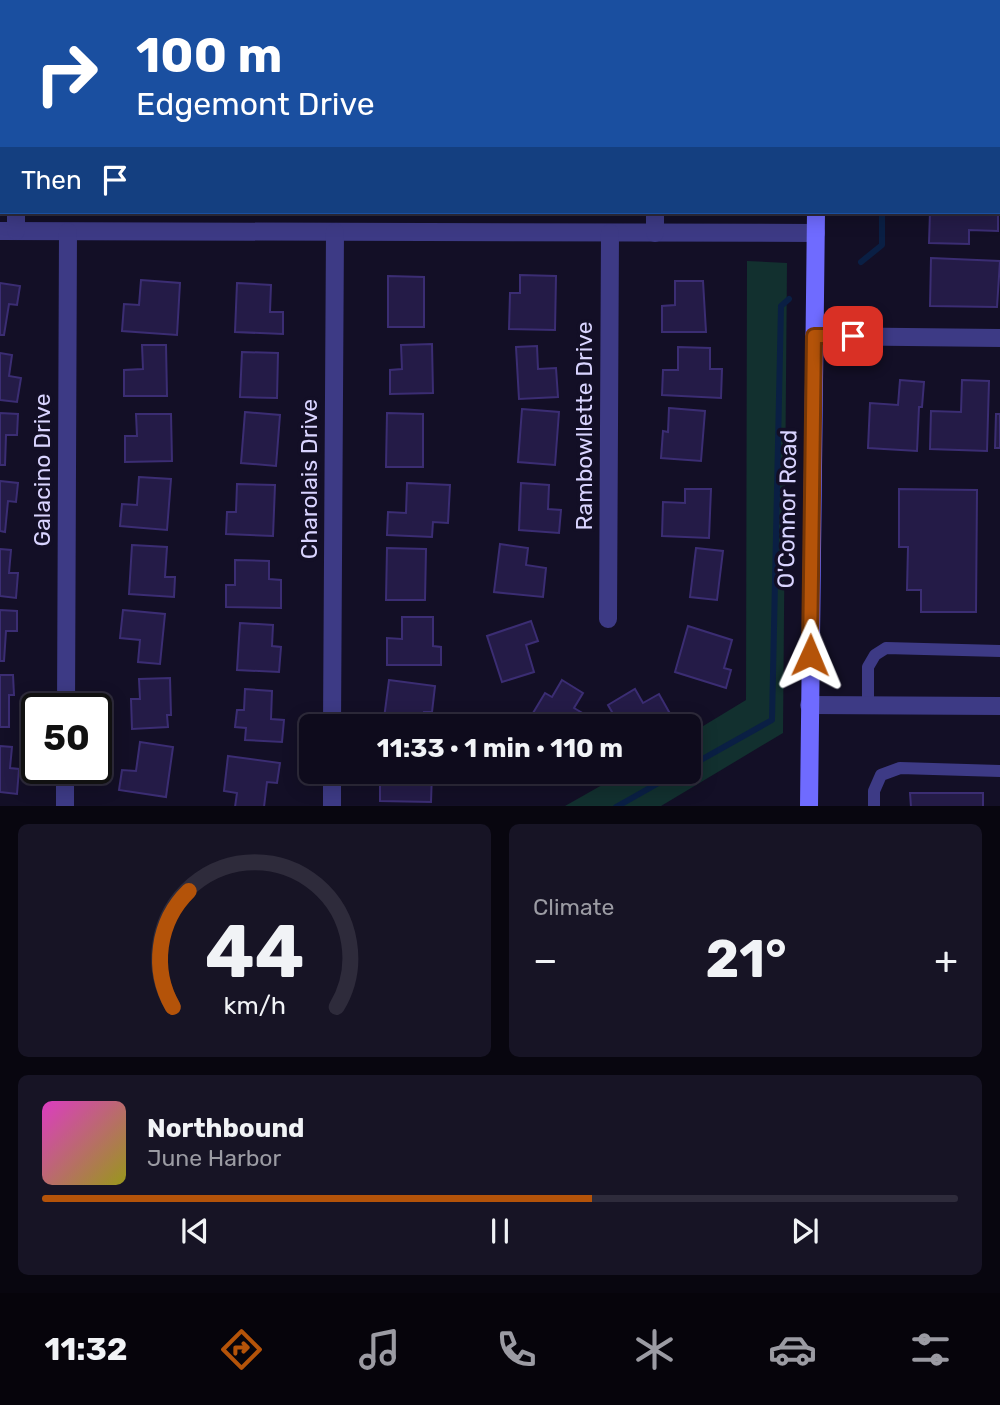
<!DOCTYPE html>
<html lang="en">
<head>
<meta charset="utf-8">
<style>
  body { margin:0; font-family:Rubik,sans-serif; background:#171425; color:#f1f3f6; height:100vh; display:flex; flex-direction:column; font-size:26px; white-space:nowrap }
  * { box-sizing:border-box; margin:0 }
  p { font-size:23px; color:#9b9ba3 }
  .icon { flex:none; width:38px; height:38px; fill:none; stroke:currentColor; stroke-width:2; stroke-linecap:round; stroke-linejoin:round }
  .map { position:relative; height:806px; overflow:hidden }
  .panel { display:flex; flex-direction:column; gap:18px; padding:18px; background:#08060f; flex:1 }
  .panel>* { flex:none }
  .guide { position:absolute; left:0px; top:0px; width:1001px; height:214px; box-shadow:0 4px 18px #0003,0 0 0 2px #2e2b3b; background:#1a4fa0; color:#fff; overflow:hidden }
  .speed { position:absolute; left:21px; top:693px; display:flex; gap:14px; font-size:35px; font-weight:700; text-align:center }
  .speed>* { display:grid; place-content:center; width:91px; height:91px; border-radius:50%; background:#0e0b1c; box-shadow:0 4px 18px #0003,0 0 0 2px #2e2b3b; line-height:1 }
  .speed .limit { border:4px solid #111; border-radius:10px; background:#fff; color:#111 }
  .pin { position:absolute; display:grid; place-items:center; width:60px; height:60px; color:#fff; margin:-30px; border-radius:14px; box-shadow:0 4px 10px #0006 }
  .me { position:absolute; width:77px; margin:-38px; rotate:1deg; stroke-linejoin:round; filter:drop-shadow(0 0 5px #0008) }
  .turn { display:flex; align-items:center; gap:24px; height:147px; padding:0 21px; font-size:32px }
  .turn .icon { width:91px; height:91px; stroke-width:2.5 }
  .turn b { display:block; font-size:49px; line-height:60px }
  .then { display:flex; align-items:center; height:66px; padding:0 21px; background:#0003; gap:14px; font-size:26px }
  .big { font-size:52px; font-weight:700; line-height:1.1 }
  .panel .card { flex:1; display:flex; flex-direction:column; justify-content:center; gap:10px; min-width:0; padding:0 24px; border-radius:10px; background:#171425 }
  .panel .dial { align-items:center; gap:0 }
  .dial svg { height:182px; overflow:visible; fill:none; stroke:#2e2b3b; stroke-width:7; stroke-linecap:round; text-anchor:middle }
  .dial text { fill:#f1f3f6; stroke:none }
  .song { display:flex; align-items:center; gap:21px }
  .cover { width:84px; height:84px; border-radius:10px; background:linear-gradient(135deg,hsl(310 70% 55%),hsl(60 70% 35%)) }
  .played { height:7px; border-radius:4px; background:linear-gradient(90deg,#b45309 60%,#2e2b3b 60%) }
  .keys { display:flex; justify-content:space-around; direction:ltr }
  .heat { display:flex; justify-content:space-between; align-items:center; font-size:38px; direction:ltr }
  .panel .tiles { flex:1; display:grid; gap:18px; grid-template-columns:1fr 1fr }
  .card:last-child { grid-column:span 2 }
  .trip { position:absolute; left:299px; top:714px; width:402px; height:70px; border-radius:10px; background:#0e0b1c; box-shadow:0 4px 18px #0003,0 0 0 2px #2e2b3b; font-weight:700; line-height:70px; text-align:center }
  .dock { display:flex; height:112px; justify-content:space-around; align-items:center; background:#06040b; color:#9b9ba3 }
  .dock .icon { width:49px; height:49px }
  .dock .active { color:#b45309 }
  .dock b { font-size:32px; color:#f1f3f6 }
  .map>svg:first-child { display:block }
</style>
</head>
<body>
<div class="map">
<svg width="1000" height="807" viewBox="0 0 1000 807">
  <rect width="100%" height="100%" fill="#130f26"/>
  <polygon fill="#12302f" points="747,261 787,263 783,733 661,806 565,806 625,772 690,772 690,734 746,700"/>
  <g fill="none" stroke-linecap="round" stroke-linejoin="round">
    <g stroke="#0a1f44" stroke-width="6">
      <polyline points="883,2 883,0"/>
      <polyline points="861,262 882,245 882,212"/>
      <polyline points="690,766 772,720 781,306 789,299"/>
      <polyline points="616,807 678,772"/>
    </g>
  </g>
  <g fill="#241b47" stroke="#3b2d73" stroke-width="2">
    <polygon points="930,212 998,212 998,231 969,230 969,244 929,243"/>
    <polygon points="931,258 1000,261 997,307 930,306"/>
    <polygon points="520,275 556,276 555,330 509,329 510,293 520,293"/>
    <polygon points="388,276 424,277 424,327 388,327"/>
    <polygon points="141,280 180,283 177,335 122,331 124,304 139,305"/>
    <polygon points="675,281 703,281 706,332 662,332 662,306 675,305"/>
    <polygon points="0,283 20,286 17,305 9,304 4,335 0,335"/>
    <polygon points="237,283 271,285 270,312 283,312 283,334 235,332"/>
    <polygon points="432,344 433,393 390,394 390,370 402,369 401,345"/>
    <polygon points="142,345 166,345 167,396 124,396 124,370 143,369"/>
    <polygon points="537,346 538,369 556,368 558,397 519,399 516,347"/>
    <polygon points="678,347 710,348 710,369 722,369 721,398 662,395 663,370 678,370"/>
    <polygon points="242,352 278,353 277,398 240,397"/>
    <polygon points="0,353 12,355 9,376 21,378 17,402 0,400"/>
    <polygon points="900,380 924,382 922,407 919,407 917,451 868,448 870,403 898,405"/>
    <polygon points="962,380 989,381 987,451 930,449 931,411 961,412"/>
    <polygon points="669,408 705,411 701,461 661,458 663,431 668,432"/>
    <polygon points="522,409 559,412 555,465 518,462"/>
    <polygon points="245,412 280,415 276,466 241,463"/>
    <polygon points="0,413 18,414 17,435 6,435 5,465 0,465"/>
    <polygon points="387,413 423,414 423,467 386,467"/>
    <polygon points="136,414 171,414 172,461 125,462 125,436 137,436"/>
    <polygon points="996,414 1000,414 1000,448 995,448"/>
    <polygon points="139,477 171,479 167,530 120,526 122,504 137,505"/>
    <polygon points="0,481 18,483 16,502 8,501 5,532 0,531"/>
    <polygon points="407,483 450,485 448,523 433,522 432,537 387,535 388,512 406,513"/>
    <polygon points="521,483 549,485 548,509 561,510 559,533 519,530"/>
    <polygon points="237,484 275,485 273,536 226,534 227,512 236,512"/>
    <polygon points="685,489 711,489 709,538 662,536 663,502 685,503"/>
    <polygon points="899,489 977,490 976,612 921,612 921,590 907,590 908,547 899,547"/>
    <polygon points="500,544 528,548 526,565 546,568 543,597 494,592"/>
    <polygon points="132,545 167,547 165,577 175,577 174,597 129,594"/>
    <polygon points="387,548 426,549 425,600 386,600"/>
    <polygon points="696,548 723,551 717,600 690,597"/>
    <polygon points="0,549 11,550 9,573 18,573 16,598 0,596"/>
    <polygon points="235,560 269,561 269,579 281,580 281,608 226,607 226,585 235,585"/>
    <polygon points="0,610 17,611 17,631 6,631 4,661 0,661"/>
    <polygon points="123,610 165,614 160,664 138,662 140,640 120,638"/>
    <polygon points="402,617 433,617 433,646 441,647 441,665 387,665 387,638 402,639"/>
    <polygon points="531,621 538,641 526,645 534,672 502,682 487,636"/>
    <polygon points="240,623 273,625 272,646 281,647 279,672 237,670"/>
    <polygon points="688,626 732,640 724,668 731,670 726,688 675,672"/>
    <polygon points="0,675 13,675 14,695 9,695 9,727 0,727"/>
    <polygon points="170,678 171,715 167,715 168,727 132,729 131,699 140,699 139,679"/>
    <polygon points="389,680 435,686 432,712 424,712 422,726 383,726"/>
    <polygon points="562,680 583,693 574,708 596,721 592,726 533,726 536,722 530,718 545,693 552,697"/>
    <polygon points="245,689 272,691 271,719 284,720 282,742 245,740 246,728 235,727 237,710 244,710"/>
    <polygon points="635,689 643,703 659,694 673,719 661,726 620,726 608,705"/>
    <polygon points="140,742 173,747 166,797 119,790 122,770 136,771"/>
    <polygon points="0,746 12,747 10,768 19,769 17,794 0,792"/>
    <polygon points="228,756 280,763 277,783 267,782 264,807 235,807 237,793 224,791"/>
    <polygon points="386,772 432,772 431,802 380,801 380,778 386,778"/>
    <polygon points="910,793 983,793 983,807 911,807"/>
  </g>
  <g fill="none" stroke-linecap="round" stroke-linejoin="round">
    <g stroke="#3d3a85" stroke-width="12">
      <polyline points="868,706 868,667 875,655 886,648 1000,651"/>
      <polyline points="874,807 874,791 881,775 900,768 1000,771"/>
    </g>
    <g stroke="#3d3a85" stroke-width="18">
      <polyline points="19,2 19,0"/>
      <polyline points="656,2 656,0"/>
      <polyline points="0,231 816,233"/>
      <polyline points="16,231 16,212"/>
      <polyline points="655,233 655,212"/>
      <polyline points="814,336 1000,338"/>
      <polyline points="608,619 610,233"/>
      <polyline points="809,705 1000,706"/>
      <polyline points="66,709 68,232"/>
      <polyline points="332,726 335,232"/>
      <polyline points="65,807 65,768"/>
      <polyline points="332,807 332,772"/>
    </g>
    <g stroke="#6f6bff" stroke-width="18">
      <polyline points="817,2 817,0"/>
      <polyline points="809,807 816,212"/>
    </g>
  </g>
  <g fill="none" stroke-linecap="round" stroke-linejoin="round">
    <defs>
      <polyline id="route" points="810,655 814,336 853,336"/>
    </defs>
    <use href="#route" stroke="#753606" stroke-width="18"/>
    <use href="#route" stroke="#b45309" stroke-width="12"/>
  </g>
  <g text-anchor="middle" stroke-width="7" stroke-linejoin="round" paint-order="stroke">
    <g font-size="23" fill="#d9d4ff" stroke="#130f26">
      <text transform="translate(584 426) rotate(-90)" y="8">Rambowllette Drive</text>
      <text transform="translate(42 470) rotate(-90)" y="8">Galacino Drive</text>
      <text transform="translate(309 479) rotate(-90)" y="8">Charolais Drive</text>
      <text transform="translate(787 509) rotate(-89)" y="8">O'Connor Road</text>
    </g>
  </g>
</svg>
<div class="speed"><div class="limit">50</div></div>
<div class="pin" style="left:853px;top:336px;background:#d93025"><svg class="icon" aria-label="arrive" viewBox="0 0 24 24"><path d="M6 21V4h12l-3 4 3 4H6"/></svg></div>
<svg class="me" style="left:810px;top:655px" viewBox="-20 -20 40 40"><path d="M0-17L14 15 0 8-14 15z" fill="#b45309" stroke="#fff" stroke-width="4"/></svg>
<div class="trip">11:33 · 1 min · 110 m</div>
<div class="guide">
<div class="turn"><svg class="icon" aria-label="right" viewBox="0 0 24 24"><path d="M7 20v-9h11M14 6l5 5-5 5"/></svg><div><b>100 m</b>Edgemont Drive</div></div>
<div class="then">Then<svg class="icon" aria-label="arrive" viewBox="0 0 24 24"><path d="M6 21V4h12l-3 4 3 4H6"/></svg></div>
</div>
</div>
<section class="panel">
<div class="tiles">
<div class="card dial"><svg viewBox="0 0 100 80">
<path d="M14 69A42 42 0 1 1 86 69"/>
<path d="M14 69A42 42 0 0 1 21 18" stroke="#b45309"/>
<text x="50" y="56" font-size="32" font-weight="700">44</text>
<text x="50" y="72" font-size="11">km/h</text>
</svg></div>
<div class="card"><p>Climate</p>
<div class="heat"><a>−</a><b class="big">21°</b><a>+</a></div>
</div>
<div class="card">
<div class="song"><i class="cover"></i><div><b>Northbound</b><p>June Harbor</p></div></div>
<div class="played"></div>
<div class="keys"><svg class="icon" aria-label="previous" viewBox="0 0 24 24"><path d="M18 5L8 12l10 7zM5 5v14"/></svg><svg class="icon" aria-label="pause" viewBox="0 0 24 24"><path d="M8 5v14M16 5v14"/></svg><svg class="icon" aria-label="next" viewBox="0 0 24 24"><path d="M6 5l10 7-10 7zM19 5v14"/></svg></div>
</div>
</div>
</section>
<nav class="dock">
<b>11:32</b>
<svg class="icon active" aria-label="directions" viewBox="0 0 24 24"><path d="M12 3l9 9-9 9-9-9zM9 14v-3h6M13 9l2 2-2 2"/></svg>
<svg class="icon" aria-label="music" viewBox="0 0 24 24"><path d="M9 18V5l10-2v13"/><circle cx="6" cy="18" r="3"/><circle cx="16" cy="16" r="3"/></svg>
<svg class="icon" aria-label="phone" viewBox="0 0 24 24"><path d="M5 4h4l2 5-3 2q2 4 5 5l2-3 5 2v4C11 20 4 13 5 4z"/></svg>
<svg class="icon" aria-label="climate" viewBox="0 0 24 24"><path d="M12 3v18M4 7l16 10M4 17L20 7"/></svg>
<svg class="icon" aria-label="car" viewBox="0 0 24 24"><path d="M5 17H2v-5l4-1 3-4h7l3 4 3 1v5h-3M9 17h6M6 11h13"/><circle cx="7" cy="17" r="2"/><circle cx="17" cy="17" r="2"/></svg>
<svg class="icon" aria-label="filters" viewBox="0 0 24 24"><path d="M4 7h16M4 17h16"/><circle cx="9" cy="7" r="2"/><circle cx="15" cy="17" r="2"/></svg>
</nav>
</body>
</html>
